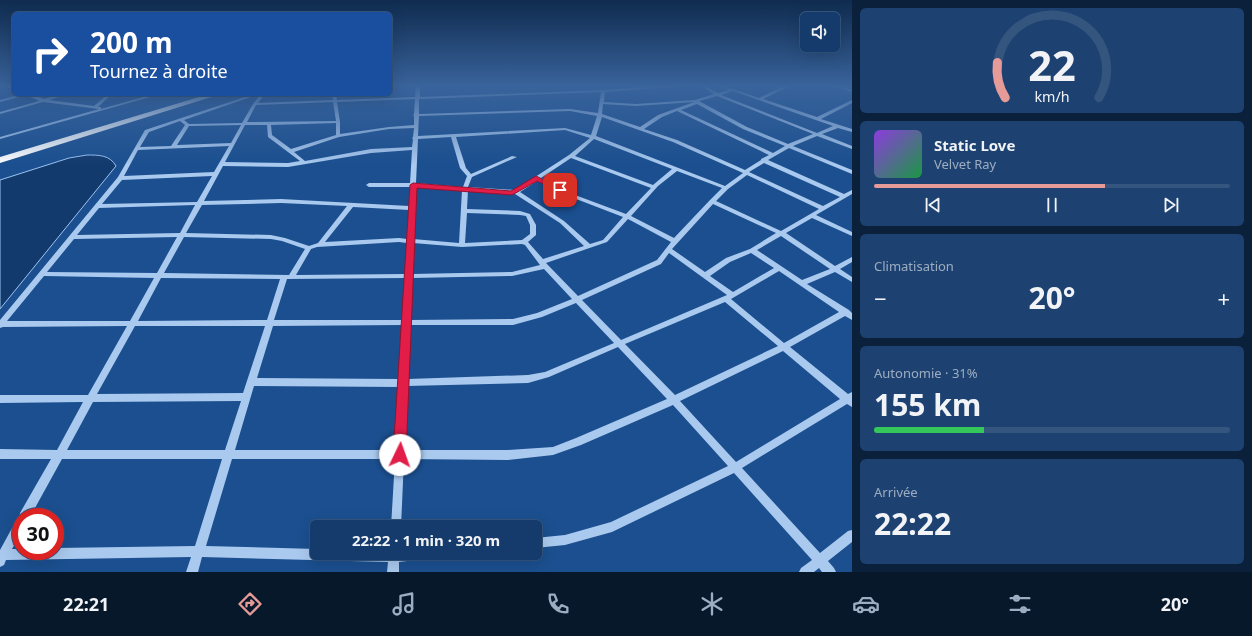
<!DOCTYPE html>
<html lang="fr">
<head>
<meta charset="utf-8">
<style>
  body { margin:0; font-family:"Noto Sans",sans-serif; background:#1d4271; color:#f1f3f6; height:100vh; display:flex; flex-direction:column; font-size:15px; white-space:nowrap }
  * { box-sizing:border-box; margin:0 }
  p { font-size:13px; color:#9dadc1 }
  .icon { flex:none; width:22px; height:22px; fill:none; stroke:currentColor; stroke-width:2; stroke-linecap:round; stroke-linejoin:round }
  .map { position:relative; flex:1; overflow:hidden }
  .panel { display:flex; flex-direction:column; gap:8px; padding:8px; background:#0b203b; width:400px }
  .panel>* { flex:none }
  .banner { position:absolute; left:12px; top:12px; width:380px; height:84px; border-radius:6px; box-shadow:0 4px 16px #0002,0 0 0 1px #33557e; background:#1a4fa0; color:#fff; overflow:hidden }
  .fabs { position:absolute; left:800px; top:12px; display:grid; gap:8px }
  .fabs a { display:grid; place-items:center; width:40px; height:40px; border-radius:6px; background:#143b6b; box-shadow:0 4px 16px #0002,0 0 0 1px #33557e; font-size:20px }
  .speed { position:absolute; left:12px; top:508px; display:flex; gap:8px; font-size:20px; font-weight:700; text-align:center }
  .speed>* { display:grid; place-content:center; width:52px; height:52px; border-radius:50%; background:#143b6b; box-shadow:0 4px 16px #0002,0 0 0 1px #33557e; line-height:1 }
  .speed .limit { border:6px solid #d22; background:#fff; color:#111 }
  .pin { position:absolute; display:grid; place-items:center; width:34px; height:34px; color:#fff; margin:-17px; border-radius:8px; box-shadow:0 2px 6px #0006 }
  .me { position:absolute; width:44px; margin:-22px; rotate:3deg; stroke-linejoin:round; filter:drop-shadow(0 0 3px #0008) }
  .turn { display:flex; align-items:center; gap:14px; height:84px; padding:0 12px; font-size:18px }
  .turn .icon { width:52px; height:52px; stroke-width:2.5 }
  .turn b { display:block; font-size:28px; line-height:34px }
  .big { font-size:30px; font-weight:700; line-height:1.1 }
  .panel .card { flex:1; display:flex; flex-direction:column; justify-content:center; gap:6px; min-width:0; padding:0 14px; border-radius:6px; background:#1d4271 }
  .panel .dial { align-items:center; gap:0 }
  .dial svg { height:104px; overflow:visible; fill:none; stroke:#33557e; stroke-width:7; stroke-linecap:round; text-anchor:middle }
  .dial text { fill:#f1f3f6; stroke:none }
  .song { display:flex; align-items:center; gap:12px }
  .cover { width:48px; height:48px; border-radius:6px; background:linear-gradient(135deg,hsl(270 70% 55%),hsl(140 70% 35%)) }
  .played { height:4px; border-radius:2px; background:linear-gradient(90deg,#e69b98 65%,#33557e 65%) }
  .keys { display:flex; justify-content:space-around; direction:ltr }
  .heat { display:flex; justify-content:space-between; align-items:center; font-size:22px; direction:ltr }
  .charge { height:6px; border-radius:3px; background:linear-gradient(90deg,#34c759 31%,#33557e 0) }
  .trip { position:absolute; left:310px; top:520px; width:232px; height:40px; border-radius:6px; background:#143b6b; box-shadow:0 4px 16px #0002,0 0 0 1px #33557e; font-weight:700; line-height:40px; text-align:center }
  .tabs { display:flex; height:64px; justify-content:space-around; align-items:center; background:#08182b; color:#9dadc1 }
  .tabs .icon { width:28px; height:28px }
  .tabs .selected { color:#e69b98 }
  .tabs b { font-size:18px; color:#f1f3f6 }
  main { display:flex; flex:1; min-height:0 }
  .map>svg:first-child { display:block }
</style>
</head>
<body>
<main>
<div class="map">
<svg width="852" height="572" viewBox="0 0 852 572">
  <rect width="100%" height="100%" fill="#1b4f8f"/>
  <path fill="#123a6d" stroke="#9cc4f0" d="M87,155c12,0 23,0 29,11l-116,143v-129l69,-22z"/>
  <g fill="none" stroke-linecap="round" stroke-linejoin="round">
    <g fill="#a9c9ee" fill-rule="evenodd">
      <polygon points="2,85 7,85 14,88 14,90"/>
      <path d="M416,85h4v12l183,-7 68,-5h14l-2,1 -78,6 -1,10 32,2 59,-4 19,-6 -15,-9h4l15,8 11,-3 -13,-5h5l38,13 27,-13h5l-1,1 -27,13 54,18 35,-17v3l-31,16 31,10v3l-14,-4 -16,6 30,12v3l-35,-13 -24,10 59,24v4l-63,-26 -21,12 76,34 8,-4v4l-36,21 36,17v4l-40,-18 -26,15 49,33 17,-9v5l-12,7 12,8v5l-17,-10 -28,12 42,26 3,3v7l-7,-4 -55,31 58,47 4,-2v15l-5,-3 -105,64 78,85 28,-22 4,-1v12l-24,19 6,7 2,4h-14l-3,-4 -5,4h-15l2,-4 11,-8 -78,-87 -122,59 -47,13 -30,3v-10l30,-3 46,-13 117,-56 -55,-61 -92,40 -28,10 -45,5 -104,-1 -3,68h-10l4,-68h-163l-26,87 111,3v4h120l-1,4 -4,1 -33,4v10h-12l1,-10 -186,-5 -4,15h-12l5,-15 -185,3 -2,5 -4,2v-17l17,-31 2,-1 1,-5 31,-54h-51v-10l57,1 26,-48 -83,1v-8h88l39,-69 -124,1 -3,1v-8l118,-143 27,-47 109,-36h6l-76,26 5,4 53,-1 11,-19 8,-10h4l-7,9 75,-3 -1,-6h4l1,6 78,-3zM733,91l100,35 -16,7 -96,-38zM601,92l-3,21 -28,-4 -151,5v-15zM717,96l96,38 -25,10 -41,-17 -48,-26zM415,99l-1,15 -1,1 1,1v9l-25,2 -49,7v-12l-3,-20zM333,102l3,19 -89,1 9,-17zM694,102l-36,13 -18,12 -38,-13 1,-10 33,2zM697,104l46,25 42,17 -12,7 -92,-43zM570,111l27,5 -6,19 -26,-7 -147,8 1,-20zM677,111l92,44 -8,4v1l-16,10 -68,-30 -33,-11 18,-12zM602,117l71,25 70,31 -18,13 -129,-50zM180,121l5,4 -14,21 -31,1 9,-15zM336,123v12l-45,14 -19,-14 -1,-10zM241,125l-10,18 -54,2 12,-19zM245,125h22l1,12 32,24 -12,2 -63,-1zM414,128l-1,9 -1,1 1,1 -1,8 -41,2 -66,12 -11,-9 45,-15 50,-8zM565,130l25,8 -21,17 -54,35 -47,-3 4,-10 45,-20 -5,-1 -41,18 -5,-6 -10,-31zM451,137l9,31 7,8 -4,11 -47,-4 2,-44zM594,139l78,30 -19,16 -78,-29zM229,146l-15,26 -90,4 14,-26zM412,150l-2,33h-41l-3,2 3,2h41l-1,19 -128,-7 -77,2 19,-35 65,1 83,-14zM571,158l80,30 -25,26 -51,-19 -34,-17zM764,163l76,34 -17,9 -74,-34zM677,171l45,17 -12,12 -36,38 -43,-22 27,-30zM747,175l72,34 -38,22 -65,-30 12,-12zM212,176l-15,26 -95,2 20,-24zM537,181l34,16 52,20 -20,23 -13,4 -26,-23 -44,-29zM416,187l46,3 -3,53 -46,-4zM468,190l47,4 45,29 24,23 -41,13 -15,-17 8,-7v-10l-6,-11 -10,-3 -53,-2zM281,203l66,3 -29,37 -9,3 -24,-8 -14,-3 -85,-2 16,-28zM713,204l63,29 -26,16 -24,9 -21,14 -33,-23zM195,205l-15,28 -103,2 22,-27zM353,207l56,3 -2,29 -8,-1 -74,4zM467,213l53,2 6,1 4,9v9l-8,6 -57,3zM628,219l43,23 -14,18 -79,36 -32,-33 61,-21zM781,236l49,33 -28,11 -45,-30zM177,237l-20,36 -110,-1 27,-33zM184,237l87,2 11,2 23,8 -16,26 -125,-2zM399,242l8,1 -2,31 -109,1 15,-26 6,-2zM413,243l49,4 60,-3 3,1 15,20 -28,7 -100,2zM669,253l58,42 -106,45 -39,-40 79,-36zM751,253l23,15 -41,24 -23,-16 20,-14zM544,269l28,30 -35,14 -24,6 -103,1 2,-42 100,-2zM779,271l60,41 -55,31 -53,-44zM44,276l110,2 -24,43h-123zM161,278l119,1 -13,41 -129,1zM405,278l-2,42h-129l13,-41zM725,302l53,44 -103,49 -50,-51zM576,303l38,40 -69,29 -17,3 -120,4 2,-54h103l29,-8zM402,325l-3,54 -142,-1 16,-52zM135,326h130l-22,67 -146,1zM618,347l49,52 -91,39 -23,9 -45,3h-103l2,-64 121,-3 21,-6zM783,351l57,48 -104,63 -56,-61zM254,386l145,1 -4,63h-160zM241,401l-16,49h-158l26,-48zM62,459h160l-27,87 -140,2v3h-34v-2h-9l9,-15v-17h9z"/>
      <polygon points="831,85 836,85 852,90 852,92"/>
      <polygon points="22,94 31,94 44,99 62,94 69,94 49,100 94,106 108,94 112,94 98,107 101,107 101,109 154,94 161,94 0,139 0,137 99,109 43,102 0,114 0,112 39,101 27,95 0,102 0,100"/>
    </g>
    <polygon fill="#fff" fill-rule="evenodd" points="209,94 221,94 0,163 0,157"/>
  </g>
  <linearGradient id="sky" x2="0" y2="1"><stop stop-color="#0f2b4f"/><stop offset="0.52" stop-color="#39639b"/><stop offset="1" stop-color="#39639b" stop-opacity="0"/></linearGradient>
  <rect width="852" height="165" fill="url(#sky)"/>
  <polygon fill="#e11d48" stroke="#92132f" points="536,176 564,190 558,191 537,181 512,195 417,188 406,455 404,459 400,461 395,459 393,455 410,185 413,183 511,191"/>
</svg>
<div class="fabs">
<a><svg class="icon" aria-label="sound" viewBox="0 0 24 24"><path d="M4 9h4l5-4v14l-5-4H4zM17 9q2 3 0 6"/></svg></a>
</div>
<div class="speed"><div class="limit">30</div></div>
<div class="pin" style="left:560px;top:190px;background:#d93025"><svg class="icon" aria-label="arrive" viewBox="0 0 24 24"><path d="M6 21V4h12l-3 4 3 4H6"/></svg></div>
<svg class="me" style="left:400px;top:455px" viewBox="-20 -20 40 40"><circle r="19" fill="#fff"/><path d="M0-13L10 11 0 6-10 11z" fill="#e11d48"/></svg>
<div class="trip">22:22 · 1 min · 320 m</div>
<div class="banner">
<div class="turn"><svg class="icon" aria-label="right" viewBox="0 0 24 24"><path d="M7 20v-9h11M14 6l5 5-5 5"/></svg><div><b>200 m</b>Tournez à droite</div></div>
</div>
</div>
<section class="panel">
<div class="card dial"><svg viewBox="0 0 100 80">
<path d="M14 69A42 42 0 1 1 86 69"/>
<path d="M14 69A42 42 0 0 1 8 42" stroke="#e69b98"/>
<text x="50" y="56" font-size="32" font-weight="700">22</text>
<text x="50" y="72" font-size="11">km/h</text>
</svg></div>
<div class="card">
<div class="song"><i class="cover"></i><div><b>Static Love</b><p>Velvet Ray</p></div></div>
<div class="played"></div>
<div class="keys"><svg class="icon" aria-label="previous" viewBox="0 0 24 24"><path d="M18 5L8 12l10 7zM5 5v14"/></svg><svg class="icon" aria-label="pause" viewBox="0 0 24 24"><path d="M8 5v14M16 5v14"/></svg><svg class="icon" aria-label="next" viewBox="0 0 24 24"><path d="M6 5l10 7-10 7zM19 5v14"/></svg></div>
</div>
<div class="card"><p>Climatisation</p>
<div class="heat"><a>−</a><b class="big">20°</b><a>+</a></div>
</div>
<div class="card"><p>Autonomie · 31%</p><b class="big">155 km</b><div class="charge"></div></div>
<div class="card"><p>Arrivée</p><b class="big">22:22</b></div>
</section>
</main>
<nav class="tabs">
<b>22:21</b>
<svg class="icon selected" aria-label="directions" viewBox="0 0 24 24"><path d="M12 3l9 9-9 9-9-9zM9 14v-3h6M13 9l2 2-2 2"/></svg>
<svg class="icon" aria-label="music" viewBox="0 0 24 24"><path d="M9 18V5l10-2v13"/><circle cx="6" cy="18" r="3"/><circle cx="16" cy="16" r="3"/></svg>
<svg class="icon" aria-label="phone" viewBox="0 0 24 24"><path d="M5 4h4l2 5-3 2q2 4 5 5l2-3 5 2v4C11 20 4 13 5 4z"/></svg>
<svg class="icon" aria-label="climate" viewBox="0 0 24 24"><path d="M12 3v18M4 7l16 10M4 17L20 7"/></svg>
<svg class="icon" aria-label="car" viewBox="0 0 24 24"><path d="M5 17H2v-5l4-1 3-4h7l3 4 3 1v5h-3M9 17h6M6 11h13"/><circle cx="7" cy="17" r="2"/><circle cx="17" cy="17" r="2"/></svg>
<svg class="icon" aria-label="filters" viewBox="0 0 24 24"><path d="M4 7h16M4 17h16"/><circle cx="9" cy="7" r="2"/><circle cx="15" cy="17" r="2"/></svg>
<b>20°</b>
</nav>
</body>
</html>
